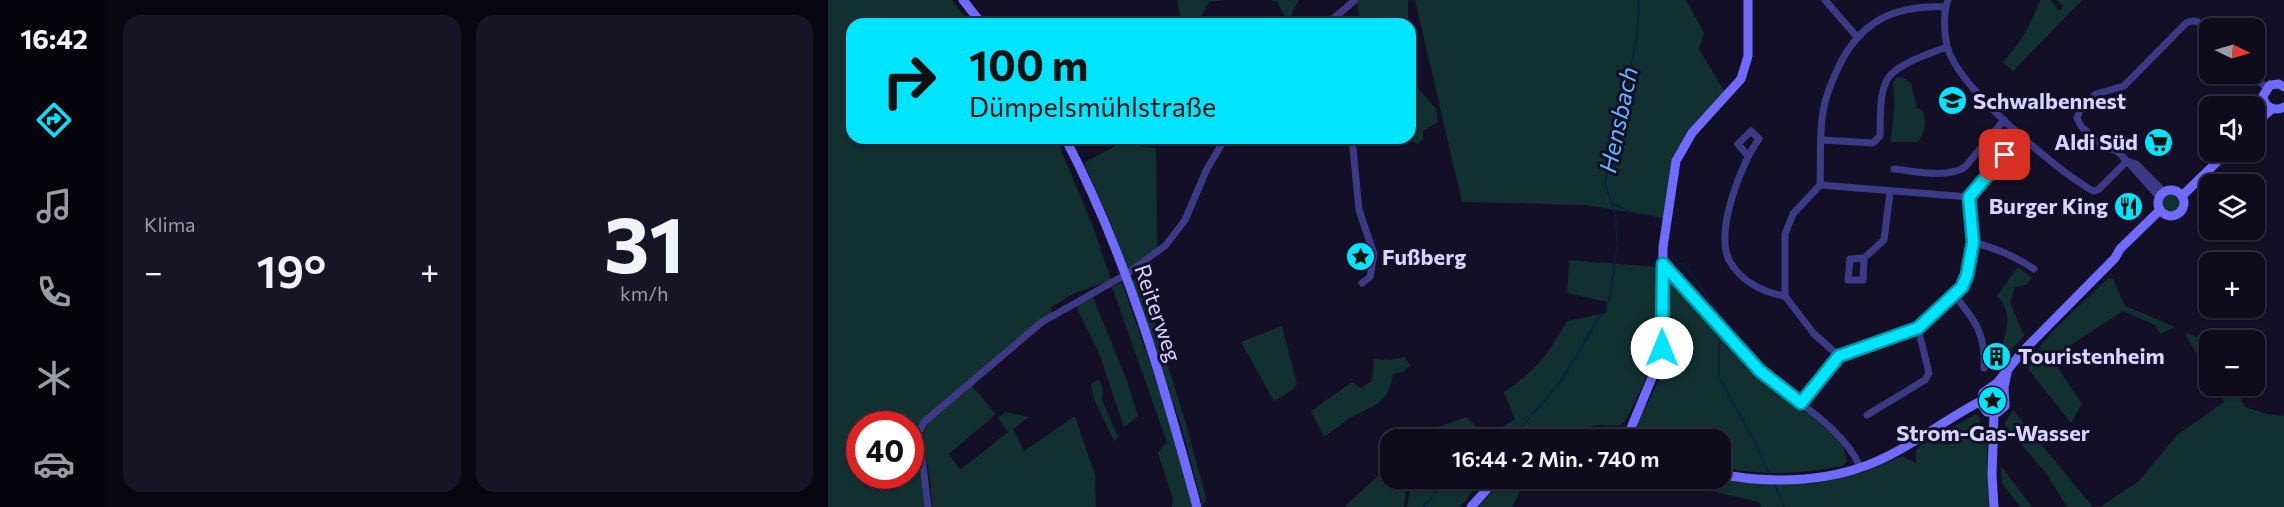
<!DOCTYPE html>
<html lang="de">
<head>
<meta charset="utf-8">
<style>
  body { margin:0; font-family:Commissioner,sans-serif; background:#171425; color:#f1f3f6; height:100vh; display:flex; flex-direction:column; font-size:22px; white-space:nowrap }
  * { box-sizing:border-box; margin:0 }
  p { font-size:20px; color:#9b9ba3 }
  .icon { flex:none; width:33px; height:33px; fill:none; stroke:currentColor; stroke-width:2; stroke-linecap:round; stroke-linejoin:round }
  .map { position:relative; flex:1; overflow:hidden }
  .sheet { display:flex; flex-direction:column; gap:15px; padding:15px; background:#08060f; width:720px }
  .sheet>* { flex:none }
  .guide { position:absolute; left:18px; top:18px; width:570px; height:126px; border-radius:18px; box-shadow:0 2px 4px #0004,0 0 0 2px #2e2b3b; background:#00e5ff; color:#111; overflow:hidden }
  .needle { width:39px; rotate:95deg }
  .controls { position:absolute; left:1371px; top:18px; display:grid; gap:12px }
  .controls a { display:grid; place-items:center; width:66px; height:66px; border-radius:12px; background:#0e0b1c; box-shadow:0 2px 4px #0004,0 0 0 2px #2e2b3b; font-size:30px }
  .speed { position:absolute; left:18px; top:411px; display:flex; gap:12px; font-size:30px; font-weight:700; text-align:center }
  .speed>* { display:grid; place-content:center; width:78px; height:78px; border-radius:50%; background:#0e0b1c; box-shadow:0 2px 4px #0004,0 0 0 2px #2e2b3b; line-height:1 }
  .speed .limit { border:9px solid #d22; background:#fff; color:#111 }
  .pin { position:absolute; display:grid; place-items:center; width:51px; height:51px; color:#fff; margin:-26px; border-radius:12px; box-shadow:0 3px 9px #0006 }
  .me { position:absolute; width:66px; margin:-33px; rotate:0deg; stroke-linejoin:round; filter:drop-shadow(0 0 4px #0008) }
  .turn { display:flex; align-items:center; gap:21px; height:126px; padding:0 24px; font-size:27px }
  .turn .icon { width:78px; height:78px; stroke-width:2.5 }
  .turn b { display:block; font-size:42px; line-height:51px }
  .big { font-size:45px; font-weight:600; line-height:1.1 }
  .sheet .widget { flex:1; display:flex; flex-direction:column; justify-content:center; gap:9px; min-width:0; padding:0 21px; border-radius:18px; background:#171425 }
  .sheet .dial { align-items:center; gap:0 }
  .dial b { font-size:78px; line-height:1 }
  .heat { display:flex; justify-content:space-between; align-items:center; font-size:33px; direction:ltr }
  .sheet .tiles { flex:1; display:grid; gap:15px; grid-template-columns:repeat(2,1fr) }
  .trip { position:absolute; left:552px; top:429px; width:351px; height:60px; border-radius:18px; background:#0e0b1c; box-shadow:0 2px 4px #0004,0 0 0 2px #2e2b3b; font-weight:600; line-height:60px; text-align:center }
  main { display:flex; flex:1; min-height:0 }
  .dock { display:flex; flex-direction:column; width:108px; justify-content:space-around; align-items:center; background:#06040b; color:#9b9ba3 }
  .dock .icon { width:42px; height:42px }
  .dock .current { color:#00e5ff }
  .dock b { font-size:27px; color:#f1f3f6 }
  .map>svg:first-child { display:block }
</style>
</head>
<body>
<main>
<nav class="dock">
<b>16:42</b>
<svg class="icon current" aria-label="directions" viewBox="0 0 24 24"><path d="M12 3l9 9-9 9-9-9zM9 14v-3h6M13 9l2 2-2 2"/></svg>
<svg class="icon" aria-label="music" viewBox="0 0 24 24"><path d="M9 18V5l10-2v13"/><circle cx="6" cy="18" r="3"/><circle cx="16" cy="16" r="3"/></svg>
<svg class="icon" aria-label="phone" viewBox="0 0 24 24"><path d="M5 4h4l2 5-3 2q2 4 5 5l2-3 5 2v4C11 20 4 13 5 4z"/></svg>
<svg class="icon" aria-label="climate" viewBox="0 0 24 24"><path d="M12 3v18M4 7l16 10M4 17L20 7"/></svg>
<svg class="icon" aria-label="car" viewBox="0 0 24 24"><path d="M5 17H2v-5l4-1 3-4h7l3 4 3 1v5h-3M9 17h6M6 11h13"/><circle cx="7" cy="17" r="2"/><circle cx="17" cy="17" r="2"/></svg>
</nav>
<section class="sheet">
<div class="tiles">
<div class="widget"><p>Klima</p>
<div class="heat"><a>−</a><b class="big">19°</b><a>+</a></div>
</div>
<div class="widget dial"><b>31</b><p>km/h</p></div>
</div>
</section>
<div class="map">
<svg width="1456" height="507" viewBox="0 0 1456 507">
  <rect width="100%" height="100%" fill="#130f26"/>
  <g fill="#12302f" fill-rule="evenodd">
    <path d="M0,0h124l18,24h-118v114h204l38,91 17,51 -36,13 -24,14 1,6 -138,120 10,62 1,12h-97zM32,424h50v52h-50z"/>
    <polygon points="349,0 397,0 381,2 369,24 354,24"/>
    <polygon points="443,0 471,0 465,10 461,24 449,2"/>
    <polygon points="531,0 580,0 580,24 533,24 529,3"/>
    <polygon points="587,0 858,0 876,33 871,49 898,94 847,157 836,218 758,205 634,202"/>
    <path d="M1212,0h11l8,11 4,-5 -6,-6h25l-69,71 -10,-9c18,-19 28,-38 37,-62z"/>
    <path d="M1074,77l9,6 6,25 6,3c4,13 2,20 -5,31h-27l3,-35 -1,-25 3,-4z"/>
    <polygon points="590,88 608,109 610,122 595,131 595,140 590,144 577,140 577,138 582,138 582,114 586,114 586,91"/>
    <polygon points="290,144 328,148 329,247 299,269 285,229 256,163"/>
    <circle cx="1343" cy="203" r="9"/>
    <path d="M741,260l88,7 -1,21 1,56 -2,16 -29,60 -7,6 -19,-1 -43,7 -22,7 -125,1 10,-11 18,-2 28,-10 21,20 28,-18 -11,-27c33,-22 43,-37 63,-71l39,-8 1,-11 -40,-9z"/>
    <path d="M1190,267l14,11 -6,7 -11,2 -5,15 14,34 -15,16 -6,-10c5,-17 8,-33 -6,-46z"/>
    <polygon points="312,275 358,424 378,498 375,507 354,429 304,281"/>
    <polygon points="1280,278 1285,279 1297,306 1347,327 1332,334 1327,325 1295,311 1223,358 1254,404 1243,423 1197,365 1225,331"/>
    <polygon points="294,282 339,413 366,507 344,507 345,499 330,453 339,442 284,287"/>
    <path d="M841,283l7,1 71,85 60,44 29,24 8,12 3,12 -4,5c-42,8 -81,10 -122,1l-1,-27 -71,-1 -8,-3 -4,-12c10,-21 24,-44 29,-66 4,-22 -7,-57 3,-75z"/>
    <polygon points="265,297 299,381 310,416 296,427 272,355 248,307"/>
    <polygon points="454,326 469,384 463,391 446,401 413,342"/>
    <polygon points="1357,333 1380,340 1382,343 1381,377"/>
    <path d="M577,357l5,8 -7,7 -10,2c-4,29 -19,31 -41,43 -10,5 -18,14 -28,20l-13,-26 41,-29 9,6 11,-7 2,-22 17,1z"/>
    <polygon points="271,379 275,390 274,400 290,437 286,441 266,399 263,384"/>
    <path d="M144,386l24,28 -47,40 11,16 48,-38 -10,-14 8,-6 23,5 -16,12 11,22 51,-35 20,59 1,32h-164c-1,-11 -1,-22 -3,-33 -3,-19 -10,-33 -2,-51z"/>
    <polygon points="1386,386 1405,386 1417,407 1439,414 1456,416 1456,507 1272,507 1311,481 1349,435 1396,402"/>
    <polygon points="1185,410 1265,507 1239,507 1218,473 1176,424"/>
    <polygon points="1148,414 1152,418 1153,434 1159,440 1161,507 933,507 931,502 830,479 893,478 933,484 985,484 1037,472 1074,456 1088,463 1088,451 1094,444"/>
    <polygon points="1173,466 1204,507 1192,507 1174,483"/>
    <polygon points="550,476 579,479 576,507 516,507"/>
    <polygon points="584,479 584,478 655,479 632,507 579,507"/>
    <polygon points="678,479 711,479 693,488 684,507 649,507"/>
  </g>
  <g fill="none" stroke-linecap="round" stroke-linejoin="round">
    <g stroke="#0a1f44" stroke-width="1.5">
      <polyline points="782,202 802,212 829,216 833,221"/>
      <polyline points="789,240 787,212 777,184 809,37 811,0"/>
      <polyline points="844,257 859,268 889,311"/>
      <polyline points="891,336 891,377 928,444 942,476"/>
      <polyline points="671,440 692,429 733,381 781,301 789,248"/>
      <polyline points="946,483 956,507"/>
      <polyline points="595,507 620,478"/>
    </g>
    <g stroke="#3d3a85" stroke-width="7">
      <polyline points="997,0 1029,37"/>
      <path d="M1120,0c-5,12 -4,33 -1,46 10,41 109,124 146,145l5,-1 29,-29"/>
      <polyline points="499,24 527,0"/>
      <polyline points="1423,74 1439,88"/>
      <polyline points="524,138 531,210 546,254 542,277 534,283"/>
      <path d="M994,140l51,3 7,-7c1,-17 -2,-44 9,-59 10,-14 42,-24 58,-30"/>
      <path d="M919,155l-9,-11 13,-13 8,8c-18,24 -44,92 -30,121 11,21 35,33 56,36"/>
      <polyline points="1299,161 1308,164 1336,192"/>
      <path d="M1066,169c21,2 53,10 71,-2l39,-47"/>
      <polyline points="992,185 1141,197"/>
      <path d="M1331,197l-32,-36 -10,-10 -16,-5 -20,-20 -4,-8 3,-8 16,-16 28,-8 62,-63c11,-6 16,2 24,10"/>
      <path d="M1145,242c22,6 42,14 61,27"/>
      <polyline points="1036,258 1022,259 1020,280 1035,280 1036,258 1056,240 1062,192"/>
      <path d="M835,264c31,36 61,73 95,106 32,29 85,56 102,97"/>
      <path d="M1126,295c21,25 32,39 30,73"/>
      <path d="M1011,356l-25,-22 -29,-38v-62l8,-20 27,-29c1,-24 -1,-49 3,-73 2,-15 9,-31 15,-44 22,-47 56,-63 107,-61"/>
      <polyline points="973,403 1011,356 1090,328 1134,287 1139,275 1145,242 1141,197 1193,137"/>
      <polyline points="1039,415 1097,380 1101,373 1090,328"/>
      <polyline points="100,507 91,432 96,422 214,322 297,275 338,245 357,220 378,171 397,138"/>
    </g>
    <g stroke="#6f6bff" stroke-width="9">
      <polyline points="135,0 154,24"/>
      <path d="M1456,87l-5,-3 -9,1 -7,11c1,11 11,16 21,11"/>
      <polyline points="1426,115 1437,103"/>
      <polyline points="1426,124 1444,109"/>
      <path d="M237,138c61,116 98,243 132,369"/>
      <circle cx="1343" cy="203" r="13"/>
      <polyline points="1354,196 1399,152"/>
      <polyline points="1179,373 1176,387 1177,406 1170,412 1159,412 1153,404 1155,393 1169,383 1195,351 1287,258 1292,249 1332,210"/>
      <polyline points="1166,413 1164,475 1166,507"/>
      <polyline points="740,440 772,436 795,440"/>
      <polyline points="798,440 831,361 834,348 835,247 848,161 864,133 913,79 920,56 920,0"/>
      <path d="M892,474c55,11 116,8 166,-17 33,-16 62,-39 95,-56"/>
      <polyline points="643,507 669,478"/>
    </g>
  </g>
  <g fill="none" stroke-linecap="round" stroke-linejoin="round">
    <defs>
      <polyline id="route" points="834,348 835,264 932,371 973,403 1011,356 1090,328 1134,287 1139,275 1145,242 1141,197 1177,155"/>
    </defs>
    <use href="#route" stroke="#0095a6" stroke-width="15"/>
    <use href="#route" stroke="#00e5ff" stroke-width="10"/>
  </g>
  <defs>
    <symbol id="school-disc" viewBox="-11 -11 22 22"><circle r="9.5" fill="#00e5ff" stroke="#130f26"/><path d="M0-5L7-2L0 1L-7-2ZM-4 1L0 2.5L4 1V4Q0 6-4 4Z" fill="#111"/></symbol>
    <symbol id="supermarket-disc" viewBox="-11 -11 22 22"><circle r="9.5" fill="#00e5ff" stroke="#130f26"/><path d="M-6-5.5h2.5l.6 2H6L4.5 2H-2.5L-4.4-4H-6ZM-1.5 3.2a1.3 1.3 0 1 0 .1 0ZM3 3.2a1.3 1.3 0 1 0 .1 0Z" fill="#111"/></symbol>
    <symbol id="restaurant-disc" viewBox="-11 -11 22 22"><circle r="9.5" fill="#00e5ff" stroke="#130f26"/><path d="M-5-6h1v4h1v-4h1v4h1v-4h1v5L-1.5 .5V6h-2V.5L-5-1ZM5-6V6H3V1.5H1.5Q1.5-4 5-6Z" fill="#111"/></symbol>
    <symbol id="sight-disc" viewBox="-11 -11 22 22"><circle r="9.5" fill="#00e5ff" stroke="#130f26"/><path d="M0-6L1.8-2.2L6-1.7L2.9 1.2L3.7 5.4L0 3.3L-3.7 5.4L-2.9 1.2L-6-1.7L-1.8-2.2Z" fill="#111"/></symbol>
    <symbol id="building-disc" viewBox="-11 -11 22 22"><circle r="9.5" fill="#00e5ff" stroke="#130f26"/><path d="M-4-6H4V6H1V3H-1V6H-4ZM-2.5-4.3h1.7v1.8h-1.7ZM.8-4.3h1.7v1.8H.8ZM-2.5-1h1.7V.8h-1.7ZM.8-1h1.7V.8H.8Z" fill="#111"/></symbol>
  </defs>
  <g fill-rule="evenodd">
    <use href="#school-disc" x="1108" y="84" width="33" height="33"/>
    <use href="#supermarket-disc" x="1314" y="126" width="33" height="33"/>
    <use href="#restaurant-disc" x="1284" y="190" width="33" height="33"/>
    <use href="#sight-disc" x="516" y="240" width="33" height="33"/>
    <use href="#building-disc" x="1152" y="340" width="33" height="33"/>
    <use href="#sight-disc" x="1148" y="384" width="33" height="33"/>
  </g>
  <g text-anchor="middle" stroke-width="6" stroke-linejoin="round" paint-order="stroke">
    <g font-size="22" font-weight="bold" fill="#d9d4ff" stroke="#130f26" text-anchor="start">
      <text x="1145" y="109">Schwalbennest</text>
      <text x="1310" y="150" text-anchor="end">Aldi Süd</text>
      <text x="1280" y="214" text-anchor="end">Burger King</text>
      <text x="554" y="265">Fußberg</text>
      <text x="1190" y="364">Touristenheim</text>
      <text x="1165" y="441" text-anchor="middle">Strom-Gas-Wasser</text>
    </g>
    <g font-size="22" fill="#d9d4ff" stroke="#130f26">
      <text transform="translate(330 313) rotate(71)" y="8">Reiterweg</text>
    </g>
    <g font-size="24" font-style="italic" fill="#62b6ff" stroke="#130f26">
      <text transform="translate(791 120) rotate(-78)" y="8">Hensbach</text>
    </g>
  </g>
</svg>
<div class="controls">
<a><svg class="needle" viewBox="-14 -14 28 28"><path d="M0-13l5 13h-10z" fill="#e53935"/><path d="M0 13l5-13h-10z" fill="#9b9ba3"/></svg></a>
<a><svg class="icon" aria-label="sound" viewBox="0 0 24 24"><path d="M4 9h4l5-4v14l-5-4H4zM17 9q2 3 0 6"/></svg></a>
<a><svg class="icon" aria-label="layers" viewBox="0 0 24 24"><path d="M12 4l9 5-9 5-9-5zM3 14l9 5 9-5"/></svg></a>
<a>+</a>
<a>−</a>
</div>
<div class="speed"><div class="limit">40</div></div>
<div class="pin" style="left:1177px;top:155px;background:#d93025"><svg class="icon" aria-label="arrive" viewBox="0 0 24 24"><path d="M6 21V4h12l-3 4 3 4H6"/></svg></div>
<svg class="me" style="left:834px;top:348px" viewBox="-20 -20 40 40"><circle r="19" fill="#fff"/><path d="M0-13L10 11 0 6-10 11z" fill="#00e5ff"/></svg>
<div class="trip">16:44 · 2 Min. · 740 m</div>
<div class="guide">
<div class="turn"><svg class="icon" aria-label="right" viewBox="0 0 24 24"><path d="M7 20v-9h11M14 6l5 5-5 5"/></svg><div><b>100 m</b>Dümpelsmühlstraße</div></div>
</div>
</div>
</main>
</body>
</html>
